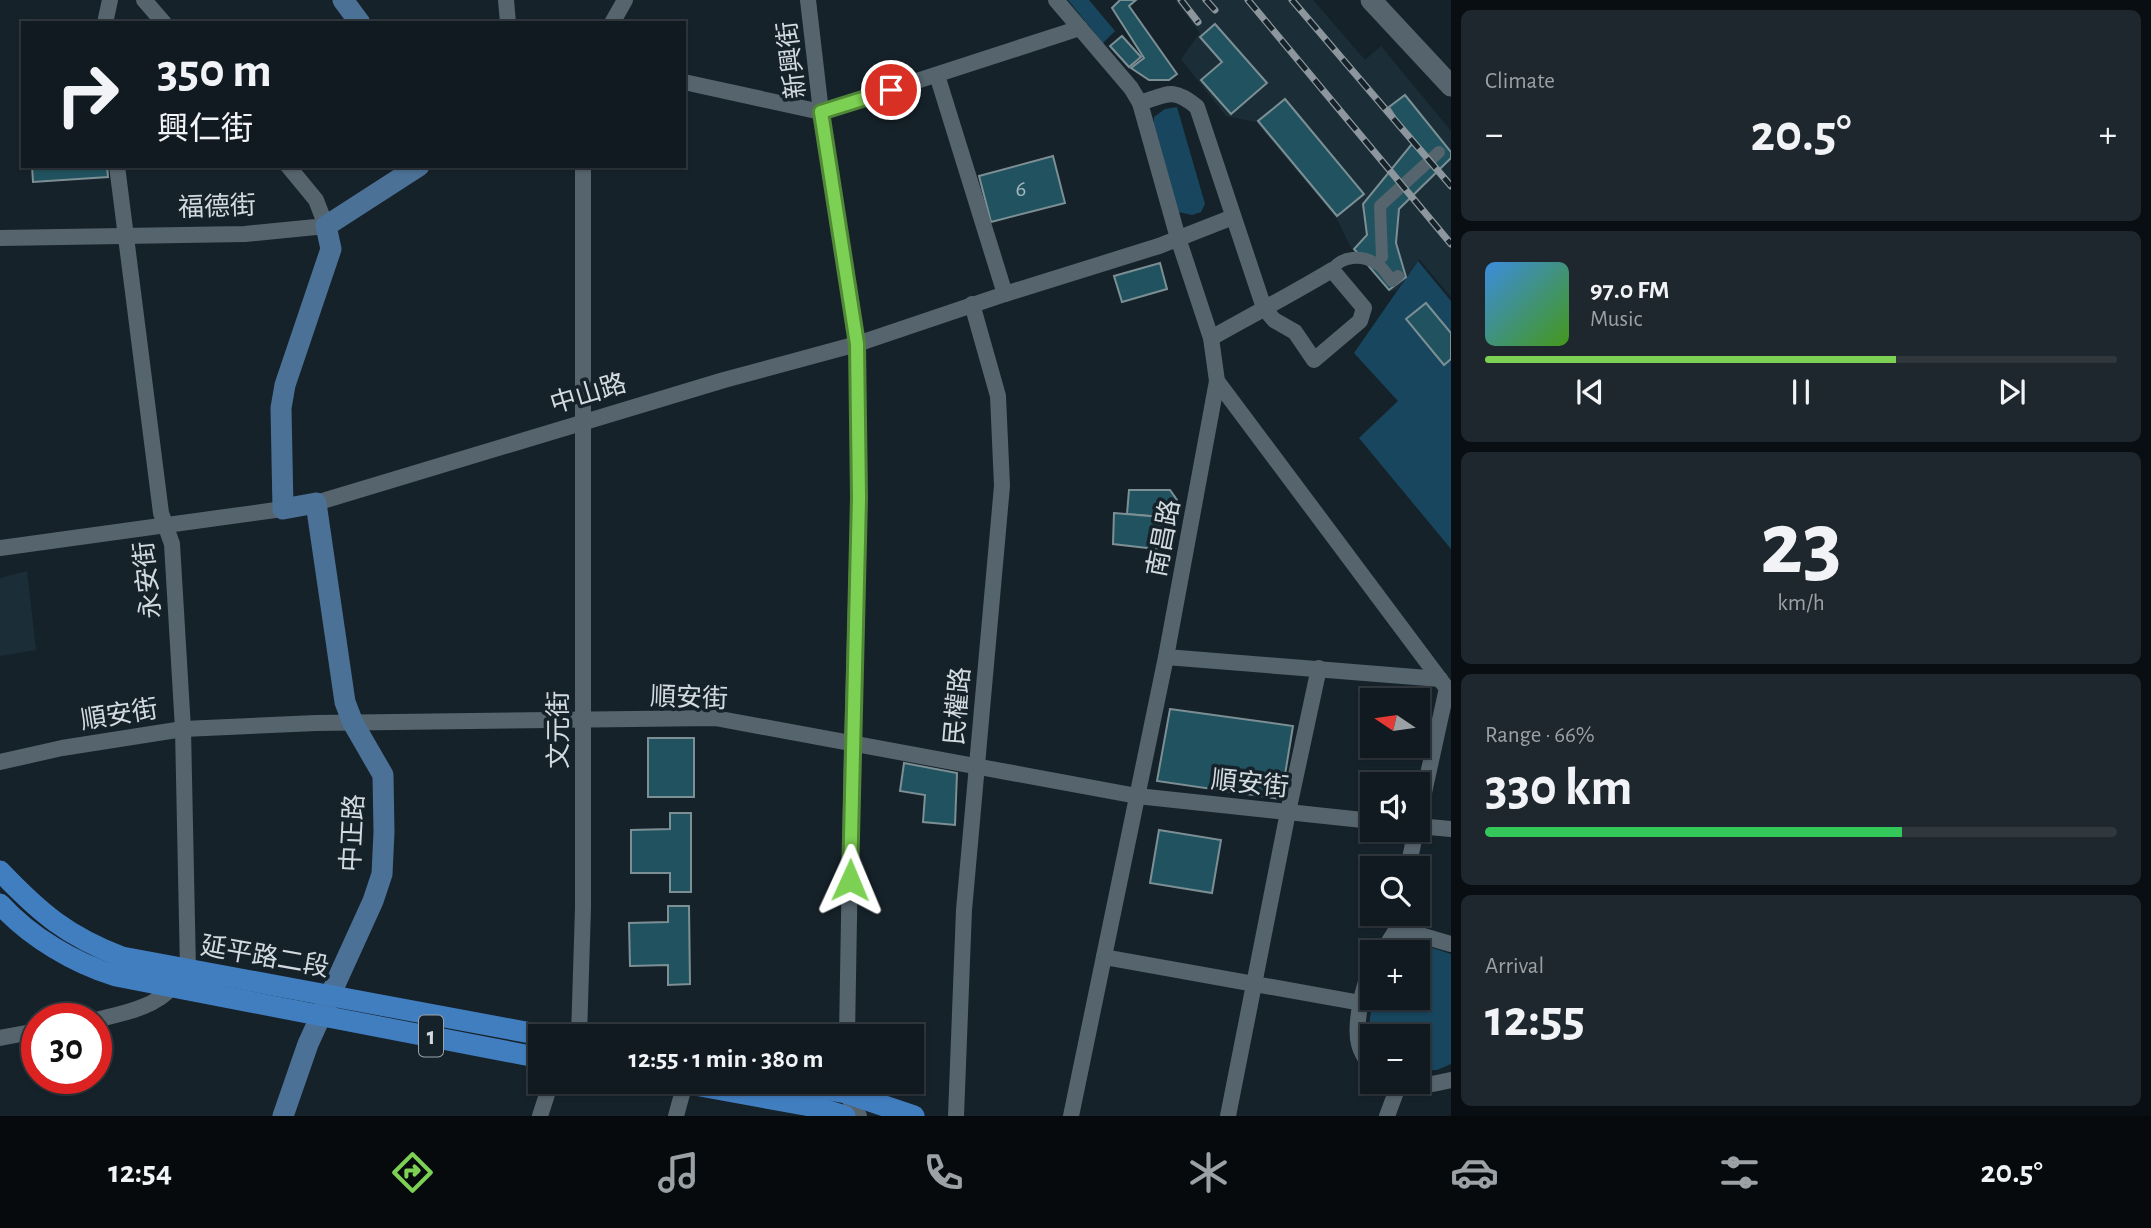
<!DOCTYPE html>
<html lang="en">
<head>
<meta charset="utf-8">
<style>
  body { margin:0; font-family:"Alegreya Sans","Noto Sans TC",sans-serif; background:#1e272d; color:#f1f3f6; height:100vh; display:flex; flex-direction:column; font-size:26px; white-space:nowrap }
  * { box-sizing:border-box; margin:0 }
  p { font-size:23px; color:#9ca1a5 }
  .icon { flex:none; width:38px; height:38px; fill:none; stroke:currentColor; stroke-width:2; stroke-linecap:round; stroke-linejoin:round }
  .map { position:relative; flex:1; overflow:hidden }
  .side { display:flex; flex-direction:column; gap:10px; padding:10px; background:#090e12; width:700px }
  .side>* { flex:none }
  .guide { position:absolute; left:21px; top:21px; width:665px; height:147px; border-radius:0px; box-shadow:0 2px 5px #0004,0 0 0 2px #30383e; background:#101a20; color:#f1f3f6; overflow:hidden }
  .needle { width:46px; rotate:283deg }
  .controls { position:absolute; left:1360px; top:688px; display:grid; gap:14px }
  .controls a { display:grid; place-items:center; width:70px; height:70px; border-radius:0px; background:#101a20; box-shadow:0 2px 5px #0004,0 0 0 2px #30383e; font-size:35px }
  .speed { position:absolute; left:21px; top:1003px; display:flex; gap:14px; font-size:35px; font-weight:700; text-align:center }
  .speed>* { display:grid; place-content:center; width:91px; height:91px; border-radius:50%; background:#101a20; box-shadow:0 2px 5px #0004,0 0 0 2px #30383e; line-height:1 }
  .speed .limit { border:10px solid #d22; background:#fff; color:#111 }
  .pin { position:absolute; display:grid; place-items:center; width:60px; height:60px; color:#fff; margin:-30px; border:4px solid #fff; border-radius:50%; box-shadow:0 2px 7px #0007 }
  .me { position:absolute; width:77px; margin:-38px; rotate:1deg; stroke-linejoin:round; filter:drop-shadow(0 0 5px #0008) }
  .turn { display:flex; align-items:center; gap:24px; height:147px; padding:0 21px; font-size:32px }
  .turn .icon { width:91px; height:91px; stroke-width:2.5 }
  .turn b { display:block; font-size:49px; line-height:60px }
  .big { font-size:52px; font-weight:700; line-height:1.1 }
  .side .card { flex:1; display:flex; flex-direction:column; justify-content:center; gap:10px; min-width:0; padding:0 24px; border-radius:10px; background:#1e272d }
  .side .dial { align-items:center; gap:0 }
  .dial b { font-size:91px; line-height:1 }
  .song { display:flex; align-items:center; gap:21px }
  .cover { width:84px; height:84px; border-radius:10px; background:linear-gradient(135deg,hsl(210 70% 55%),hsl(100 70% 35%)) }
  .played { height:7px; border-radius:4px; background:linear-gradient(90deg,#7cd154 65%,#30383e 65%) }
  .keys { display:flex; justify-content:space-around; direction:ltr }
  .heat { display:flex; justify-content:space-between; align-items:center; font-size:38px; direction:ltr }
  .charge { height:10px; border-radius:5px; background:linear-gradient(90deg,#34c759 66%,#30383e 0) }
  .trip { position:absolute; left:528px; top:1024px; width:396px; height:70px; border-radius:0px; background:#101a20; box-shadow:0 2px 5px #0004,0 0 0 2px #30383e; font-weight:700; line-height:70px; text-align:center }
  .tabs { display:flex; height:112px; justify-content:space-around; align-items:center; background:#060a0d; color:#9ca1a5 }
  .tabs .icon { width:49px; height:49px }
  .tabs .current { color:#7cd154 }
  .tabs b { font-size:32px; color:#f1f3f6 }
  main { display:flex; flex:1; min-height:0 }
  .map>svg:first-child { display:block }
</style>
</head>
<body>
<main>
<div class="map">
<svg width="1451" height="1116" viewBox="0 0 1451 1116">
  <rect width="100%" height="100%" fill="#16222a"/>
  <g fill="#1b2e38">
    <polygon points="1175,0 1313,0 1365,60 1381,46 1451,131 1451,297 1419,259 1397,290 1389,292 1350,246 1337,219 1256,122 1226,116 1181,59 1200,33"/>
    <polygon points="27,571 36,650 0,656 0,578"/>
  </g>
  <g fill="#18465e">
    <polygon points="1068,0 1089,0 1115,31 1103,43"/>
    <polygon points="1177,107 1205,204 1201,212 1192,215 1178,212 1154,124 1154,117 1165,109"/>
    <polygon points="1418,261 1451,301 1451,549 1359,438 1398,401 1354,353"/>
    <path d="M1433,948l18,6v110l-14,6h-19v-34h-46v2c-5,-12 -1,-28 2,-40h44v-46h-10l4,-3z"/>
  </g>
  <g fill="#20535f" stroke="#7c8f94" stroke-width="2">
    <polygon points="1120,0 1136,0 1129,6 1177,74 1169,80 1149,80 1131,68 1144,58 1112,8"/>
    <polygon points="1215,24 1267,83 1231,114 1201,80 1222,62 1200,37"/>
    <polygon points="1122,36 1141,57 1129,67 1110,46"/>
    <polygon points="1405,95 1451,152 1451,158 1399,209 1396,243 1406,277 1389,290 1354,249 1367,235 1363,204 1412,144 1389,107"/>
    <polygon points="1285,99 1364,194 1337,216 1258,121"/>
    <polygon points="1053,156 1065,203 991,222 979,176"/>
    <polygon points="32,166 107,166 108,177 33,182"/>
    <polygon points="1160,263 1167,289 1122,302 1114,276"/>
    <polygon points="1426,303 1451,333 1451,359 1444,365 1406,319"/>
    <polygon points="1129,490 1170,490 1177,500 1173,518 1127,514"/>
    <polygon points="1114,513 1173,518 1164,550 1113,544"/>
    <polygon points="1170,709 1293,726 1281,799 1157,781"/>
    <rect x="648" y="738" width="46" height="59"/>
    <polygon points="904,763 957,773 955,825 923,822 925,795 900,791"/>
    <polygon points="670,813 691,813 691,892 670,892 670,873 631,873 631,830 670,829"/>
    <polygon points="1159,830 1221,840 1212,893 1150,883"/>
    <polygon points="668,906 689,906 690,984 668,985 668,965 630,966 629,923 668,922"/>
  </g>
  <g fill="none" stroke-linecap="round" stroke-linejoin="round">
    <g stroke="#56646d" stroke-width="12">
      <polyline points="1382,257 1380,206 1439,152"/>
      <path d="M1332,270c10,-15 30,-15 45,-6 6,3 11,12 15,17l6,-5"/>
    </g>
    <g stroke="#56646d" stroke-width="16">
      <polyline points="144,0 164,23"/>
      <polyline points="506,0 508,23"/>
      <polyline points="808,0 821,112 857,344 859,498 852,742 847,1036"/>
      <polyline points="1056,0 1131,88 1140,103 1178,238 1211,338 1217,381 1166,657 1071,1116"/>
      <polyline points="105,23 110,0"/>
      <polyline points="612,23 625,0"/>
      <polyline points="937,75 1005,294"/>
      <polyline points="684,82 821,112 1080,28"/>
      <path d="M1140,103c28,-9 33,-16 57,4l67,201 10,12 21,12 19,28 46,-39 4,-13 -32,-38c-40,24 -80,45 -121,68"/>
      <polyline points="0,238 245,234 326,226 316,200 288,166"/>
      <polyline points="1217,381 1451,694"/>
      <polyline points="316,503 724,380 857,344 1005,294 1159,246 1233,217"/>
      <polyline points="0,548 283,509"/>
      <polyline points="1166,657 1440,679"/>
      <polyline points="0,762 62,748 183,729 316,723 715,718 1137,796 1372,821"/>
      <polyline points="1418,820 1447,688"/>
      <polyline points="1418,826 1451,829"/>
      <polyline points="1408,868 1416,830"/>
      <polyline points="1395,932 1420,935 1451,944"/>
      <polyline points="1382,952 1395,932 1399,914"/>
      <polyline points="1104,957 1361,1003"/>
      <path d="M1372,968c-9,15 -18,58 -13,76 2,9 7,16 13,24"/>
      <path d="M96,1020c43,-11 64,-13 92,-50l-5,-241 -11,-185 -11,-31 -44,-347"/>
      <polyline points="579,1036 583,908 583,166"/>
      <polyline points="0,1038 37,1031"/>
      <polyline points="846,1082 846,1093 859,1116"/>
      <path d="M1395,1082c16,7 39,2 56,-2"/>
      <polyline points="540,1116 551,1082"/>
      <polyline points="676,1116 685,1083 687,1082"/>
      <polyline points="956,1116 964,910 1002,486 998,396 972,304"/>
      <polyline points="1228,1116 1288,812 1319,668"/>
      <polyline points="1387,1116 1399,1084"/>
    </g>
    <polyline stroke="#56646d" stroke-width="21" points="1371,0 1451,86"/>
    <g stroke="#4c7196" stroke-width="21">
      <polyline points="343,0 360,23"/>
      <polyline points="283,1116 308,1044 373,901 382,874 384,832 383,775 353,723 345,702 316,503 283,509 281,408 285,385 331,249 326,226 419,166"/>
    </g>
    <g stroke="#417ec0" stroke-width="21">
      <path d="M0,871c40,42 67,65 122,86l425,79"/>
      <path d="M0,904c30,33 74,59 116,72l425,82"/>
      <polyline points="678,1082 816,1107 845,1116"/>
      <polyline points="786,1082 846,1093 914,1116"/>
    </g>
    <defs>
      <g id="rail">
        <polyline points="1181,0 1198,22"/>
        <polyline points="1206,0 1215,10"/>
        <polyline points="1248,0 1451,244"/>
        <polyline points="1292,0 1451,186"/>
      </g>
    </defs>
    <use href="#rail" stroke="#8c969c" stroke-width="7"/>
    <use href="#rail" stroke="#16222a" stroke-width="4.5" stroke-dasharray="13" stroke-linecap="butt"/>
  </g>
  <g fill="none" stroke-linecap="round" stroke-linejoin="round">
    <defs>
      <polyline id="route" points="850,880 859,498 857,344 821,112 891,90"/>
    </defs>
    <use href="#route" stroke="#518837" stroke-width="18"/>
    <use href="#route" stroke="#7cd154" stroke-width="12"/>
  </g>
  <g text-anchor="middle" stroke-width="7" stroke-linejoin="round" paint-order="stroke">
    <g font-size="23" fill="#a6b8bf">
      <text x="1021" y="196">6</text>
    </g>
    <rect fill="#16222a" stroke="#9aa3a9" stroke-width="2" x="419" y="1015.5" width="24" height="41" rx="5"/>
    <g font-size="24" font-weight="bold" fill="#d2dadf">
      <text x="431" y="1044">1</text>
    </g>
    <g font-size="26" fill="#d2dadf" stroke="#16222a">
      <text transform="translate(791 60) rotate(-97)" y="9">新興街</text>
      <text transform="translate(217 206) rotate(-2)" y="9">福德街</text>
      <text transform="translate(588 393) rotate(-17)" y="9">中山路</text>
      <text transform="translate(1163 538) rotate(-79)" y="9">南昌路</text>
      <text transform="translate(147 580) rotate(-96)" y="9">永安街</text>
      <text transform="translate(689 697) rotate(2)" y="9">順安街</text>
      <text transform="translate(957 706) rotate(-85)" y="9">民權路</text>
      <text transform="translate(119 714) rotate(-9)" y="9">順安街</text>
      <text transform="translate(558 730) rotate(-90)" y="9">文元街</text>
      <text transform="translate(1250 783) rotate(6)" y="9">順安街</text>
      <text transform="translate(352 833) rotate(-87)" y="9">中正路</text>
      <text transform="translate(265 956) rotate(10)" y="9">延平路二段</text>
    </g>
  </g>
</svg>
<div class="controls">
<a><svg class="needle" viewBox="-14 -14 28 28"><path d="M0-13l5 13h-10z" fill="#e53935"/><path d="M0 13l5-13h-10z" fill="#9ca1a5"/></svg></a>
<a><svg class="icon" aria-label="sound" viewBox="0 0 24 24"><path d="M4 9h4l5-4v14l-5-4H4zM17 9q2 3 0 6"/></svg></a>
<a><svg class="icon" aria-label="search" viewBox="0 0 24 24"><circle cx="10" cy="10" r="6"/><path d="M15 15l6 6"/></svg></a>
<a>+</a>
<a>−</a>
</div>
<div class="speed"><div class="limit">30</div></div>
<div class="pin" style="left:891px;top:90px;background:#d93025"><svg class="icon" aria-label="arrive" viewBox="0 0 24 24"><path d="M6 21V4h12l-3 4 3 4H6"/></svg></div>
<svg class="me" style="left:850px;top:880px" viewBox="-20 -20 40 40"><path d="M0-17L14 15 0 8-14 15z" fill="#7cd154" stroke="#fff" stroke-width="4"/></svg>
<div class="trip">12:55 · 1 min · 380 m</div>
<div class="guide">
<div class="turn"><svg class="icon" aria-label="right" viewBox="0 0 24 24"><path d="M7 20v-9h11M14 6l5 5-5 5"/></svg><div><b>350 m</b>興仁街</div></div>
</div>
</div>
<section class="side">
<div class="card"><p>Climate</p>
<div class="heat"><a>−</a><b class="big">20.5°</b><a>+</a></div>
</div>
<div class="card">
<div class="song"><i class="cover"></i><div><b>97.0 FM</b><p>Music</p></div></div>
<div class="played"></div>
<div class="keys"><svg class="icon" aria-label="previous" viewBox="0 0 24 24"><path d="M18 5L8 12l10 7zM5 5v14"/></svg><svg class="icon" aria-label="pause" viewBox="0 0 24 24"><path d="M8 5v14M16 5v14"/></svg><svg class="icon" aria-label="next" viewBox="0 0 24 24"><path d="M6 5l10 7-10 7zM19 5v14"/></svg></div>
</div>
<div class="card dial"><b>23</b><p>km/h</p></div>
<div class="card"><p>Range · 66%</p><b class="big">330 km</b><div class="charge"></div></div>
<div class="card"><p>Arrival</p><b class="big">12:55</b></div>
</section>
</main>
<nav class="tabs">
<b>12:54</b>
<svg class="icon current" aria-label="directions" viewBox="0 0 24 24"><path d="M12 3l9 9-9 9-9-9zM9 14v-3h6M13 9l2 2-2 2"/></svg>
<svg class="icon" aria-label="music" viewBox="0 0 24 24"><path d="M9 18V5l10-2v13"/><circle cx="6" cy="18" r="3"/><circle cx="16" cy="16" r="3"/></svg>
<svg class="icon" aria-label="phone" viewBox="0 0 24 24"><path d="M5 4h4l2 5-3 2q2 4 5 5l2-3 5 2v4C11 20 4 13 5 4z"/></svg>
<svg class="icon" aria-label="climate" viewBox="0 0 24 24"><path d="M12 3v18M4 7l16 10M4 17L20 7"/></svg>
<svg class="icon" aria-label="car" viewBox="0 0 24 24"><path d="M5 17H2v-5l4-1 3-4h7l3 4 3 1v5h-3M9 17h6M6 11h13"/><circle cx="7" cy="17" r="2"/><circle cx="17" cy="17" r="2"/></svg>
<svg class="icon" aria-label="filters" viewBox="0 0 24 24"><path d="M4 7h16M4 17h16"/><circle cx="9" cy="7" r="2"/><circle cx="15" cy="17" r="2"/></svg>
<b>20.5°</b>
</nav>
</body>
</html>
